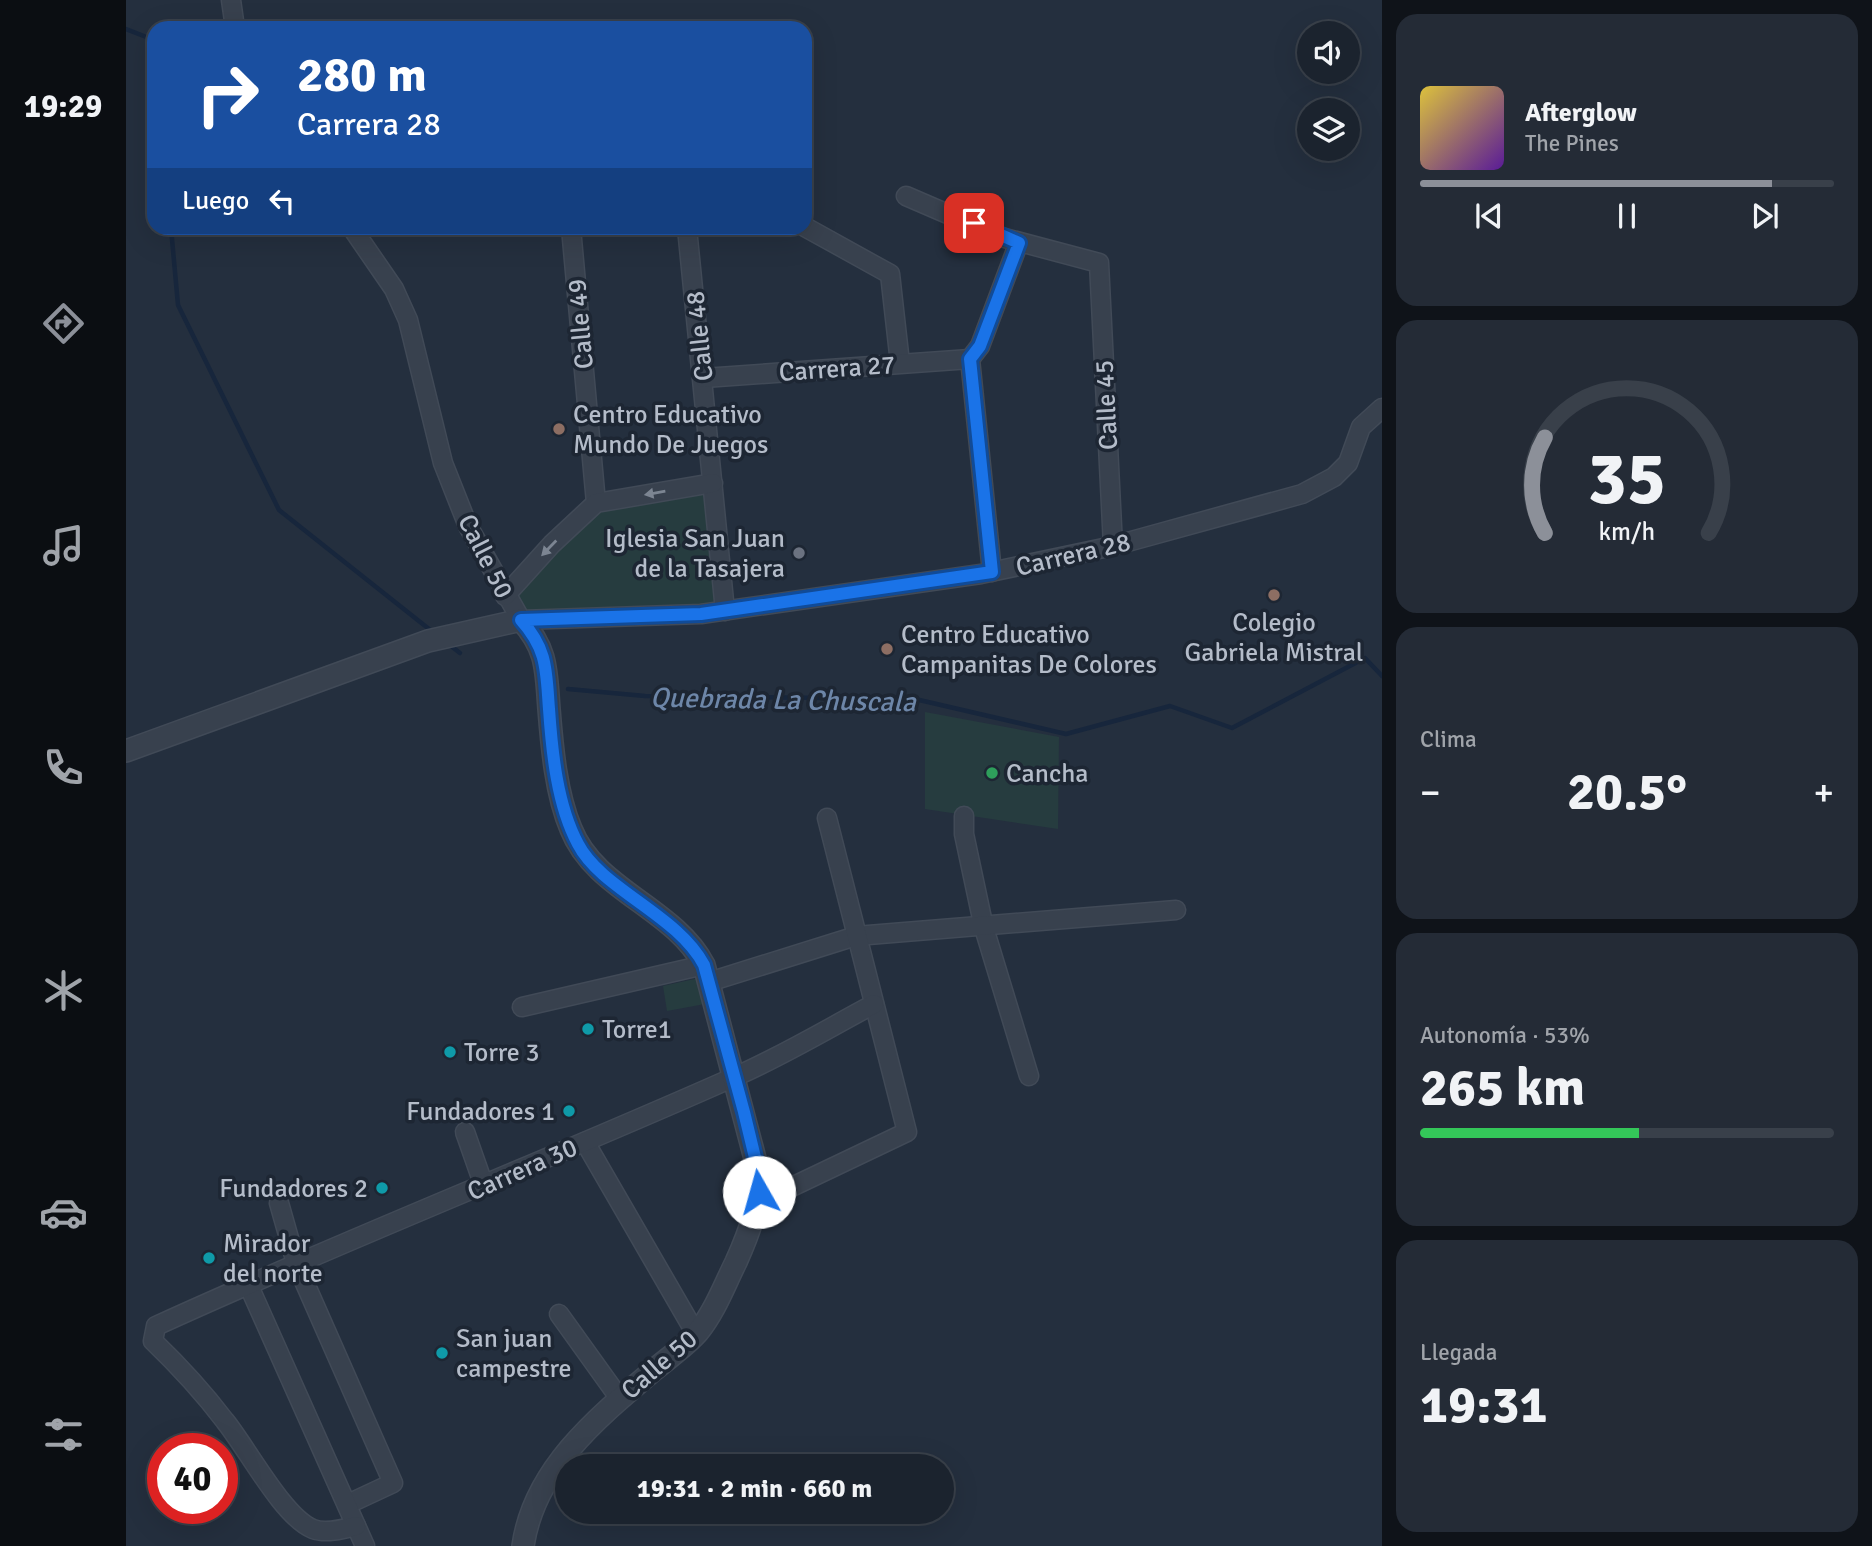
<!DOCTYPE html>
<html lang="es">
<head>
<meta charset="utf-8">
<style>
  body { margin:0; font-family:Signika,sans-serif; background:#242b36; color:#f1f3f6; height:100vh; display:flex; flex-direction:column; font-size:26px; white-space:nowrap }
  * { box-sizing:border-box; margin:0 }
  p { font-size:23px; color:#a0a4aa }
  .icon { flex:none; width:38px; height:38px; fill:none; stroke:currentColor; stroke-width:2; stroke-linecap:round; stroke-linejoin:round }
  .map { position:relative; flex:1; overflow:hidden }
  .side { display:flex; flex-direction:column; gap:14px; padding:14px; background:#0f1319; width:490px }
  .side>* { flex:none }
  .banner { position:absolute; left:21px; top:21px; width:665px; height:214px; border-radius:21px; box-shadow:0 7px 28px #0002,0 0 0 2px #39404a; background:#1a4fa0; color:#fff; overflow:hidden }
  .buttons { position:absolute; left:1171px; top:21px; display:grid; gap:14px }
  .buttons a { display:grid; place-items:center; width:63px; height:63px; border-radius:50%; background:#1b232e; box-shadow:0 7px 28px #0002,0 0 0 2px #39404a; font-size:35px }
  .speed { position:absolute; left:21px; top:1433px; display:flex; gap:14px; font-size:35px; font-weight:700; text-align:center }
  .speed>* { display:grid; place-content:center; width:91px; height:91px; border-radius:50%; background:#1b232e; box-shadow:0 7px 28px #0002,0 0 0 2px #39404a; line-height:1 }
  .speed .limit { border:10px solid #d22; background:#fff; color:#111 }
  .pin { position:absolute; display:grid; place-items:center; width:60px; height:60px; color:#fff; margin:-30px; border-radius:14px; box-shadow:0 4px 10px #0006 }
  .me { position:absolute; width:77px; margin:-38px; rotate:353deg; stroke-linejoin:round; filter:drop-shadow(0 0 5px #0008) }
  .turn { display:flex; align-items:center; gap:24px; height:147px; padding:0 35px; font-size:32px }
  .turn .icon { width:91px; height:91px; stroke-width:2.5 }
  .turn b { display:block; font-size:49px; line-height:60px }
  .then { display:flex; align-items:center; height:66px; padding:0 35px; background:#0003; gap:14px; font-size:26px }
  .big { font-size:52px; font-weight:700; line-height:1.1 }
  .side .card { flex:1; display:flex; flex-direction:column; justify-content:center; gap:10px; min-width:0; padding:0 24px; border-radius:21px; background:#242b36 }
  .side .dial { align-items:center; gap:0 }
  .dial svg { height:182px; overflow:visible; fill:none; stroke:#39404a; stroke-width:7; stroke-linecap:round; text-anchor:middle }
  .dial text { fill:#f1f3f6; stroke:none }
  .song { display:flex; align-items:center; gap:21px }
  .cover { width:84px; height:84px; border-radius:10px; background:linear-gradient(135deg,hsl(50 70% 55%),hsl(270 70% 35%)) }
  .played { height:7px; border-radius:4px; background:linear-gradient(90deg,#8c9099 85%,#39404a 85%) }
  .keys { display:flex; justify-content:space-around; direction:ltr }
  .heat { display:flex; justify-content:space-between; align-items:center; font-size:38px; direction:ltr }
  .charge { height:10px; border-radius:5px; background:linear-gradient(90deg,#34c759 53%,#39404a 0) }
  .trip { position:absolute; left:429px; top:1454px; width:399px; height:70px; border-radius:35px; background:#1b232e; box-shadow:0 7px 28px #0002,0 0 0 2px #39404a; font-weight:700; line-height:70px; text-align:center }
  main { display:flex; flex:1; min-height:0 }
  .tab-bar { display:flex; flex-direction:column; width:126px; justify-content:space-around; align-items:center; background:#0b0e12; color:#a0a4aa }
  .tab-bar .icon { width:49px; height:49px }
  .tab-bar .on { color:#8c9099 }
  .tab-bar b { font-size:32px; color:#f1f3f6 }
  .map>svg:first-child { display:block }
</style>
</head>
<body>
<main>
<nav class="tab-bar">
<b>19:29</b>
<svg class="icon on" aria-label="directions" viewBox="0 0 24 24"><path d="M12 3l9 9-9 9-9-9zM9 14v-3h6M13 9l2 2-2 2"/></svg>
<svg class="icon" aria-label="music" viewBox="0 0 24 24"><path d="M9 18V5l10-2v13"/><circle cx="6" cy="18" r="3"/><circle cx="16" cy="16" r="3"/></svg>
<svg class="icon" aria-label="phone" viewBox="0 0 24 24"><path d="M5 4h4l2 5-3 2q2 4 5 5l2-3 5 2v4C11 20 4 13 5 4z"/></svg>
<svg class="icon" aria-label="climate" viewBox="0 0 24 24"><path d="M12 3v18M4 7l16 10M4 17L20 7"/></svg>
<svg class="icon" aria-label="car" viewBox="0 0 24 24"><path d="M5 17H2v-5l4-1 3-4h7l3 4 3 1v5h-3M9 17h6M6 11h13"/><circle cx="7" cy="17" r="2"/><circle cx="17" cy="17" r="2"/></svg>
<svg class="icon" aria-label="filters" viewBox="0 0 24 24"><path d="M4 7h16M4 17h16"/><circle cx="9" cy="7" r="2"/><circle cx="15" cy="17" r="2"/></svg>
</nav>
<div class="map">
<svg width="1256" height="1546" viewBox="0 0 1256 1546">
  <rect width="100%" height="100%" fill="#242f3e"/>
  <g fill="#263c3f">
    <polygon points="586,485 598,611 403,627 386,590 471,505"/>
    <polygon points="799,712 933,737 932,829 799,809"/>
    <polygon points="573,978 579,1004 541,1011 537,986"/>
  </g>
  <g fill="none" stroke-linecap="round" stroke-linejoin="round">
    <g stroke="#17263c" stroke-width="4.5">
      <polyline points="0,29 28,40"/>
      <polyline points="45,228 52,305 153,510 308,633"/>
      <polyline points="321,643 334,653"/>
      <polyline points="442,689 519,696 789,699 940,734 1044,706 1106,728 1239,658 1256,676"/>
    </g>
    <defs>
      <g id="minor">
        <polyline points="105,0 109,28"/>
        <polyline points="780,196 875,237 973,263 987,546"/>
        <polyline points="679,227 764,274 774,363"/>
        <polyline points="226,228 268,289 282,320 317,463 342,526 395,620 575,614 855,574 987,546 1176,494 1208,477 1222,463 1235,427 1256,408"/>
        <polyline points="445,228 470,503"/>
        <polyline points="561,228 599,611"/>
        <polyline points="578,378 844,359"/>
        <polyline points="866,572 844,359 854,346 893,242"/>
        <polyline points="379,596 426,544 470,503 587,483"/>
        <polyline points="838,816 838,834 858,928 903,1076"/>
        <polyline points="583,982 730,936 1050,910"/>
        <polyline points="396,1007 578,965"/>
        <polyline points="339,1132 358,1186"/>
        <polyline points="459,1142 570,1334"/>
        <polyline points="153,1203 170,1263 267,1483 222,1504"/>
        <polyline points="630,1204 781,1132 701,818"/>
        <polyline points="122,1284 239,1546"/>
        <polyline points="433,1314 494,1399"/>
        <path d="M230,1526c-12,3 -30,8 -43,3 -30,-12 -66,-81 -88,-108 -22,-29 -46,-55 -72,-80l3,-15c190,-87 385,-163 576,-248 49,-21 95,-49 142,-74"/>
      </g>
      <path id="tertiary" d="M0,751l302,-110 93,-21c27,30 25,51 28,89 3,38 7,85 22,120 24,61 103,79 133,136l54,205c2,34 -8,61 -22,92 -12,24 -21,49 -38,70 -12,14 -30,26 -44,38 -56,47 -120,99 -131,176"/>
    </defs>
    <use href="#minor" stroke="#414a57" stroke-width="21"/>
    <use href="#tertiary" stroke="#414a57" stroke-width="24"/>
    <use href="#minor" stroke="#38414e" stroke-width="18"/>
    <use href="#tertiary" stroke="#38414e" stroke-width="21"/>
  </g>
  <defs><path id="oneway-solid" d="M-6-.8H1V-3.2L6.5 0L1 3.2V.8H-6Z" transform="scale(1.75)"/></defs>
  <g fill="#7c8592">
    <use href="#oneway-solid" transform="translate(529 493) rotate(170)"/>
    <use href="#oneway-solid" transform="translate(423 548) rotate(134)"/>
  </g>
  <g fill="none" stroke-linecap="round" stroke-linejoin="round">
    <defs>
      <path id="route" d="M633,1192l-1,-22 -14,-58 -40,-147c-26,-50 -103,-76 -126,-121 -21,-39 -26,-92 -29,-135 -3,-38 -1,-59 -28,-89l180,-6 291,-42 -22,-213 10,-13 39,-103 -45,-20"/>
    </defs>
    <use href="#route" stroke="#114b97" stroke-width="18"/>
    <use href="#route" stroke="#1a73e8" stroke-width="12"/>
  </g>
  <g fill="#8d6e63" stroke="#1d2633" stroke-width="2.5">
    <circle cx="433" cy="429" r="7"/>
    <circle cx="1148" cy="595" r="7"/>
    <circle cx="761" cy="649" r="7"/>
  </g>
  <circle fill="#6b7280" stroke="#1d2633" stroke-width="2.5" cx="673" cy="553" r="7"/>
  <circle fill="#2e9e5b" stroke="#1d2633" stroke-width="2.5" cx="866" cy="773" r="7"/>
  <g fill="#0f9aa8" stroke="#1d2633" stroke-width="2.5">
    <circle cx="462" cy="1029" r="7"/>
    <circle cx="324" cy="1052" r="7"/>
    <circle cx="443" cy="1111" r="7"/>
    <circle cx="256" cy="1188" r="7"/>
    <circle cx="83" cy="1258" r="7"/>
    <circle cx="316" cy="1353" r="7"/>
  </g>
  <g text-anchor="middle" stroke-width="7" stroke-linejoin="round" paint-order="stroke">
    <g font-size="26" fill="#b4bcc9" stroke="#1d2633">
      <text transform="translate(454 324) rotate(-95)" y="9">Calle 49</text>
      <text transform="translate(573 336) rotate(-96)" y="9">Calle 48</text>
      <text transform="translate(711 368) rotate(-4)" y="9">Carrera 27</text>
      <text transform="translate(980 405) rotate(-93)" y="9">Calle 45</text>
      <text transform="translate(947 554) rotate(-13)" y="9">Carrera 28</text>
      <text transform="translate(360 556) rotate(63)" y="9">Calle 50</text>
      <text transform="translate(396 1169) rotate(-24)" y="9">Carrera 30</text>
      <text transform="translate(533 1364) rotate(-41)" y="9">Calle 50</text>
    </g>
    <g font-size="26" fill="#b4bcc9" stroke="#1d2633" text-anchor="start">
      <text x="447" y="423">Centro Educativo<tspan x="447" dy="30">Mundo De Juegos</tspan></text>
      <text x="659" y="547" text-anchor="end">Iglesia San Juan<tspan x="659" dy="30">de la Tasajera</tspan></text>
      <text x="1148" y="631" text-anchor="middle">Colegio<tspan x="1148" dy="30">Gabriela Mistral</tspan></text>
      <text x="775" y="643">Centro Educativo<tspan x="775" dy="30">Campanitas De Colores</tspan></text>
      <text x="880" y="782">Cancha</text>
      <text x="476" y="1038">Torre1</text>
      <text x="338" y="1061">Torre 3</text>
      <text x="429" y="1120" text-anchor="end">Fundadores 1</text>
      <text x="242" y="1197" text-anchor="end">Fundadores 2</text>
      <text x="97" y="1252">Mirador<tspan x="97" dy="30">del norte</tspan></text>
      <text x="330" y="1347">San juan<tspan x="330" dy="30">campestre</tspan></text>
    </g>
    <g font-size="28" font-style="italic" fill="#6d86a8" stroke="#1d2633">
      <text transform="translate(657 699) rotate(1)" y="10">Quebrada La Chuscala</text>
    </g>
  </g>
</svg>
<div class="buttons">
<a><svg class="icon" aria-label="sound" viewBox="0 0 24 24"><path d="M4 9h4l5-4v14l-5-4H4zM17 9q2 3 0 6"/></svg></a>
<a><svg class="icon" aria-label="layers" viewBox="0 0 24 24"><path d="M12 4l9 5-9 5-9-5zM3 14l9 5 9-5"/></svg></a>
</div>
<div class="speed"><div class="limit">40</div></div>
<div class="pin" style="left:848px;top:223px;background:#d93025"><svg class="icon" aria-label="arrive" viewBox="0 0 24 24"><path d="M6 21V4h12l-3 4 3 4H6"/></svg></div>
<svg class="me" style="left:633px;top:1192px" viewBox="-20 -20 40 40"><circle r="19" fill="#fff"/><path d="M0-13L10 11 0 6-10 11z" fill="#1a73e8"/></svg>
<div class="trip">19:31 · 2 min · 660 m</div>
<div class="banner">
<div class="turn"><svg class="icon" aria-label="right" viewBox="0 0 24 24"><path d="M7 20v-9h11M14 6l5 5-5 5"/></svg><div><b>280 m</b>Carrera 28</div></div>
<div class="then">Luego<svg class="icon" aria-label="left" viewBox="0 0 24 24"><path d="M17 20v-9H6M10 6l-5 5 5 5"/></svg></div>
</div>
</div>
<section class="side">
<div class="card">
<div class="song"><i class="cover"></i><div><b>Afterglow</b><p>The Pines</p></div></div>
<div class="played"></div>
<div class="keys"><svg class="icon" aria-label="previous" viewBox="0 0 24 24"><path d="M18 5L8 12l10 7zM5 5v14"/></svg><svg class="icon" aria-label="pause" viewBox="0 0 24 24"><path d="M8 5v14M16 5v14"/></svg><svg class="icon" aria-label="next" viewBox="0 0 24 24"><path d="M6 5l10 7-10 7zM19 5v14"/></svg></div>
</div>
<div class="card dial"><svg viewBox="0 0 100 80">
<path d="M14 69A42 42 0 1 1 86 69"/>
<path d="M14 69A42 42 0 0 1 14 27" stroke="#8c9099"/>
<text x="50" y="56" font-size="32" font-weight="700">35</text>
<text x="50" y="72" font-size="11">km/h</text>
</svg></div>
<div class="card"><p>Clima</p>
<div class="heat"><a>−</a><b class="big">20.5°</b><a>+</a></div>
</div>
<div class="card"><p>Autonomía · 53%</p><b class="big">265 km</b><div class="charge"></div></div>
<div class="card"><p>Llegada</p><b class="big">19:31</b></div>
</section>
</main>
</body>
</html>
